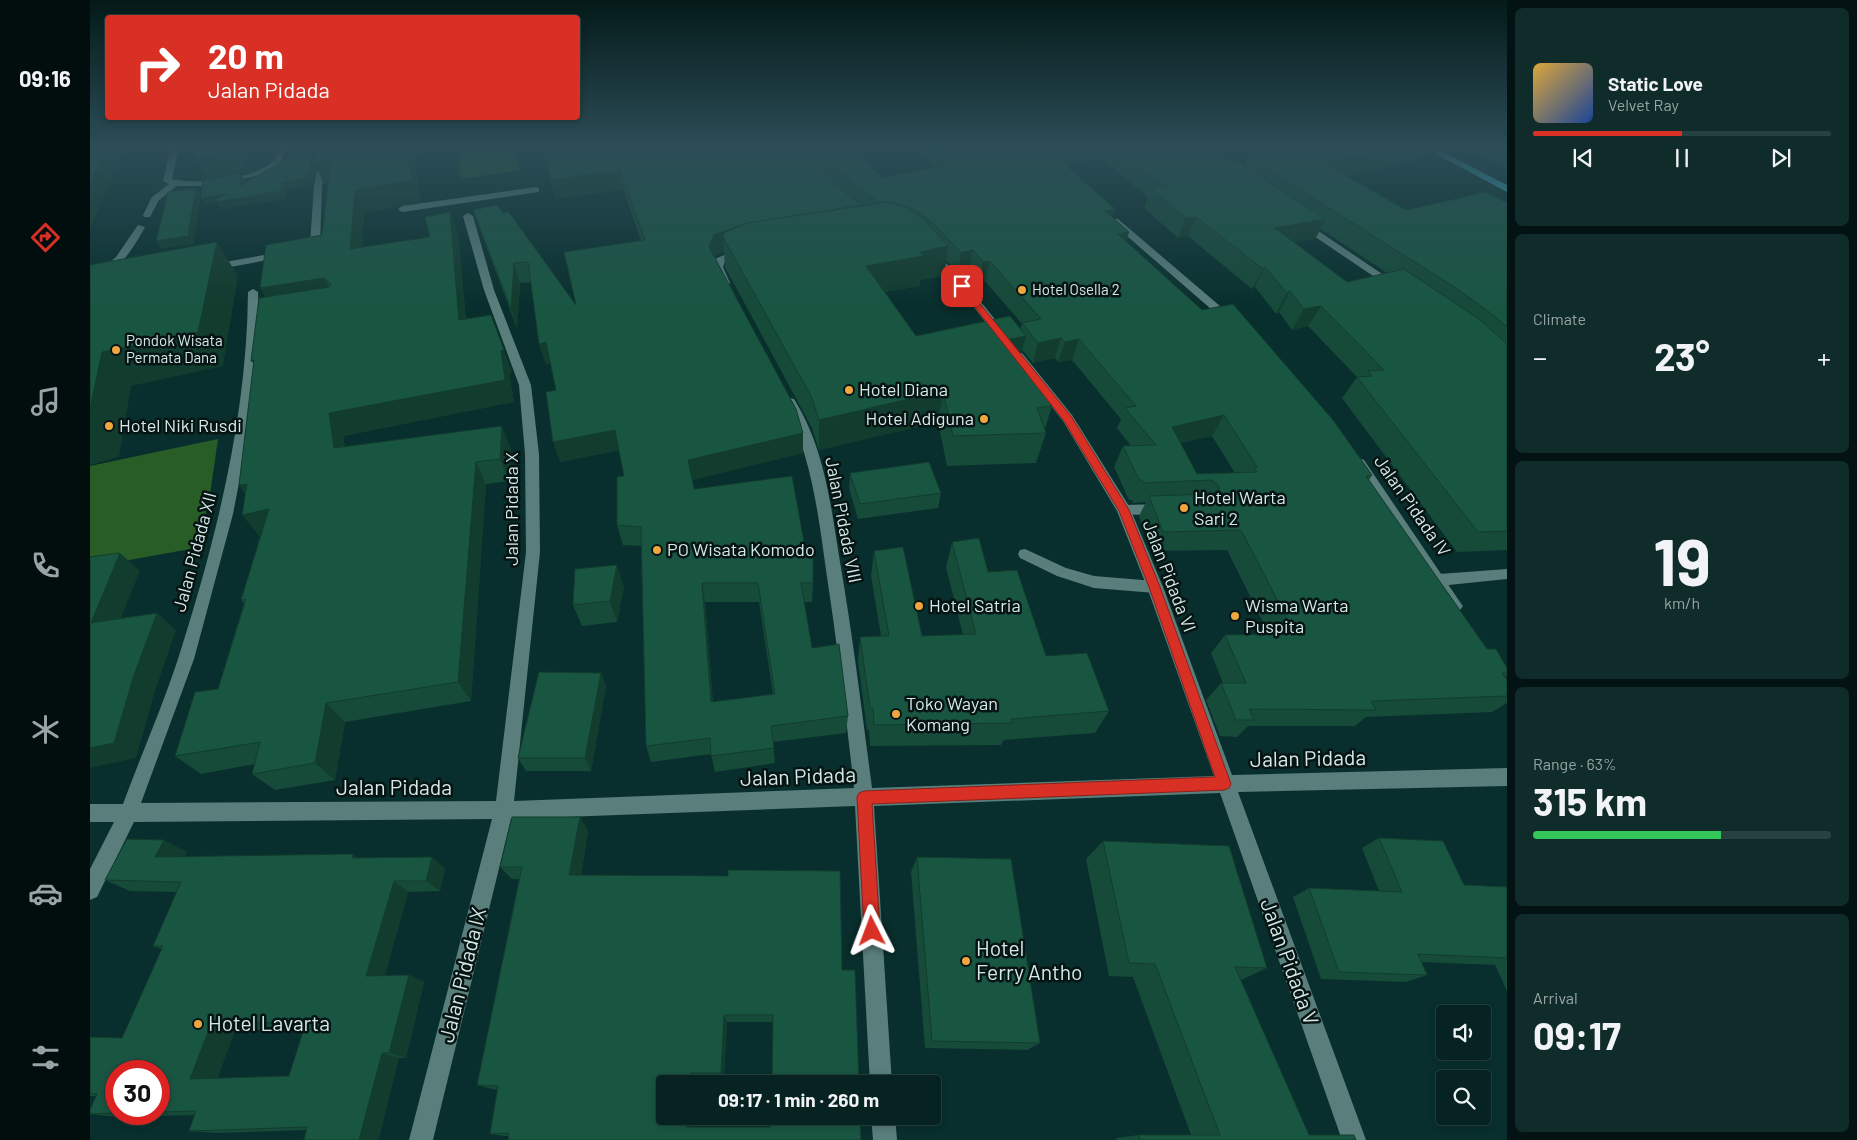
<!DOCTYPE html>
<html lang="en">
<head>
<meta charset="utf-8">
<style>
  body { margin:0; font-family:Barlow,sans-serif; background:#0f2b2a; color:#f1f3f6; height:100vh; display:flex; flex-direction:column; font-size:19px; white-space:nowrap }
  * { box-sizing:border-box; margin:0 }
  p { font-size:16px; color:#98a4a5 }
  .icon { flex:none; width:28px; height:28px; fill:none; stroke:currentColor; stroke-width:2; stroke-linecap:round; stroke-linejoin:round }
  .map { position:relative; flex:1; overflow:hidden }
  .side { display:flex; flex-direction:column; gap:8px; padding:8px; background:#031313; width:350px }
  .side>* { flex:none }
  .top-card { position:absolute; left:15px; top:15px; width:475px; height:105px; border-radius:5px; box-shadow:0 2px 8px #0003,0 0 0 1px #274040; background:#d93025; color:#fff; overflow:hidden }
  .fabs { position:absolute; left:1346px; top:1005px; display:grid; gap:10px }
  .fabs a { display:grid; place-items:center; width:55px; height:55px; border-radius:5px; background:#062322; box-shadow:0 2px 8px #0003,0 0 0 1px #274040; font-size:25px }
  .speed { position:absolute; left:15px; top:1060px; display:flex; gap:10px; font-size:25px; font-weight:700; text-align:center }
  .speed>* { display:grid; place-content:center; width:65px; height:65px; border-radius:50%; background:#062322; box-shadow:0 2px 8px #0003,0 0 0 1px #274040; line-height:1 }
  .speed .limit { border:8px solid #d22; background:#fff; color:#111 }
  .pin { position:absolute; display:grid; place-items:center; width:42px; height:42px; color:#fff; margin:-21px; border-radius:10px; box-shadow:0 2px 8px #0006 }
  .me { position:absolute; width:55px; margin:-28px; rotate:357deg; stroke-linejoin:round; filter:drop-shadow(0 0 4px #0008) }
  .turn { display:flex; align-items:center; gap:18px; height:105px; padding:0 20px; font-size:22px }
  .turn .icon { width:65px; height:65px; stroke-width:2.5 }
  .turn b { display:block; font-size:35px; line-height:42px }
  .big { font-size:38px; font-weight:700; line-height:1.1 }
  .side .widget { flex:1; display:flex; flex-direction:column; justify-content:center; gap:8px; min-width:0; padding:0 18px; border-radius:8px; background:#0f2b2a }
  .side .dial { align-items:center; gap:0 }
  .dial b { font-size:65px; line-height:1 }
  .song { display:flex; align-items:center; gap:15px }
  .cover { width:60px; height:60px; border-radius:8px; background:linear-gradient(135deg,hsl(40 70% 55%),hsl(220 70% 35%)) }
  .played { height:5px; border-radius:2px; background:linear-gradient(90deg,#d93025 50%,#274040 50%) }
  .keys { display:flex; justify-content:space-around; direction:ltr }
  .heat { display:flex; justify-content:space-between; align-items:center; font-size:28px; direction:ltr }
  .charge { height:8px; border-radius:4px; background:linear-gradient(90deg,#34c759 63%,#274040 0) }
  .trip { position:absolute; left:566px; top:1075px; width:285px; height:50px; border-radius:5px; background:#062322; box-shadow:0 2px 8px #0003,0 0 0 1px #274040; font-weight:700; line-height:50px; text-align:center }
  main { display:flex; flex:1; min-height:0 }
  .dock { display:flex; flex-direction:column; width:90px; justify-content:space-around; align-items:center; background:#020e0e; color:#98a4a5 }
  .dock .icon { width:35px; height:35px }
  .dock .current { color:#d93025 }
  .dock b { font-size:22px; color:#f1f3f6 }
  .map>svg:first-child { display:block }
</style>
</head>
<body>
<main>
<nav class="dock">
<b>09:16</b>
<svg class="icon current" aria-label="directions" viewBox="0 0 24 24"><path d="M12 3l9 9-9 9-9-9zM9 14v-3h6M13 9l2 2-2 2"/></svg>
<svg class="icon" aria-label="music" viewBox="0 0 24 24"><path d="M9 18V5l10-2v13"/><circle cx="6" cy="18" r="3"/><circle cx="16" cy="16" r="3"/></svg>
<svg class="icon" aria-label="phone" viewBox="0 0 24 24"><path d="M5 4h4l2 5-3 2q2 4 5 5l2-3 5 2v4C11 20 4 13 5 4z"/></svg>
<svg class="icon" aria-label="climate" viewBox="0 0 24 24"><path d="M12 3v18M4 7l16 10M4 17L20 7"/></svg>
<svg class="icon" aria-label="car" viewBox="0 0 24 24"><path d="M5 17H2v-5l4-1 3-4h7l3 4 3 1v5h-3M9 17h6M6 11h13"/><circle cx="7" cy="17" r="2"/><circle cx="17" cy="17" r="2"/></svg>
<svg class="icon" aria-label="filters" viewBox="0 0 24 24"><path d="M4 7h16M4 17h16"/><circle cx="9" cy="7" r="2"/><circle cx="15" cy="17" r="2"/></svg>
</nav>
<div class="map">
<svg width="1417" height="1140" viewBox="0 0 1417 1140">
  <rect width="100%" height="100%" fill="#082f2d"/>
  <g fill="#285d28">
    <polygon points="368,146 425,146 430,170 371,179"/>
    <polygon points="128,439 119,501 106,548 0,567 0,466"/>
  </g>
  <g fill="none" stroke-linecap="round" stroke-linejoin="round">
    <g fill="#597e7c" fill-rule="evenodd">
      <path d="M81,146h8l-7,33c25,6 83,1 102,-19 4,-3 5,-9 6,-14h8l-9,19 -23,11 -49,10h-30l-18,14 -9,17h-6l-1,-2 9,-18 17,-13 -6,-3z"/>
      <polygon points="231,146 239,146 232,186 230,245 217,253 212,250 220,244 224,186"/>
      <polygon points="446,187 449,188 449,192 312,212 308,209 312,206"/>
      <path d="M48,225l7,2c-10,19 -33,54 -55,60v-8l26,-22z"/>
      <polygon points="191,252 196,255 194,257 124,270 119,267 124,264"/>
      <path d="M1071,504l6,5c-4,7 -45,8 -49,1l6,-5z"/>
      <polygon points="935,549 976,568 1004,576 1065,581 1070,583 1072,587 1070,591 1065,593 1004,588 967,576 930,558 928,554 930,550"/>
      <polygon points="1417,569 1417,579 1349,586 1344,584 1342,580 1344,576 1349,574"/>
    </g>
    <g fill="#597e7c" fill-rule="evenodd">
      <path d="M378,213l5,3 21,74 37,95 8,69 1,98 -26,249 340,-13c-8,-73 -17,-145 -28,-218 -8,-58 -15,-115 -42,-168l6,-4 4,1c31,49 37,108 46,163 13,75 22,150 32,226l342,-12 -67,-189 -30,-76 -54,-90 -94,-120 -43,-48 9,-2 42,46 95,118 57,91 34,81 69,188 275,-7v18l-269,6 128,348h-24l-122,-347 -346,13 18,278h-22l-15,-278 -344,13 -78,321h-24l83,-321 -358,3 -37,75 -7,3v-31l24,-47h-24v-18h33c18,-49 39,-96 55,-145 38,-119 69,-242 70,-367l5,-3 5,3 1,27 -10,112 -16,83 -39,145 -53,144 355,-2 30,-249 -1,-98 -6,-69 -35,-95 -21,-74z"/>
      <polygon points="1022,219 1028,219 1144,318 1144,322 1136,322 1022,223"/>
      <polygon points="1209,222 1215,222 1310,286 1305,289 1301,288 1209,226"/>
      <polygon points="652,247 657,250 656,252 635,261 633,267 640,283 639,285 631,285 623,267 625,259"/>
      <polygon points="1269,458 1274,460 1370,602 1373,606 1370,610 1365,612 1360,610 1262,463"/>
      <polygon points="781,1116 805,1116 807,1140 783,1140"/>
    </g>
    <polygon fill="#38afc8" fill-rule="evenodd" points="1331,146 1341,146 1417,185 1417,192"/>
  </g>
  <g fill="#164a39" fill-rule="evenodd">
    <polygon points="243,146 367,146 367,148 325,154 330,202 274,213 272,247 368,234 376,319 422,372 419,373 424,402 253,436 255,447 421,449 419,481 396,484 381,701 255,722 245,780 185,790 162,774 165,764 111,774 85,756 128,689 154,603 151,600 170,537 155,493 149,485 164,364 161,361 176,297 232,235 238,183 234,184 226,166 222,185 196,190 195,199 131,209 127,203 115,205 118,179 105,157 155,173 151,174 154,180 154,183 222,157 224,162 243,150"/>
    <path d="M452,146l53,4h207v-4h77l-23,5 27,27 52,-10 -21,-22h290l22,15 18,5 4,-9 30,-5 -11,-6h240v23l-45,-20 -15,3 -8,-4 -5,7 -88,21 60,34 101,-7v347l-50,2 -115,-154 15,-21 -49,-51 -16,4 -13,-18 -3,2 -21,-27 -3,2 -64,-53 -10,2 -34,-30 4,-11 -47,-39 -37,6 51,45 -3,8 17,15 -3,10 246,233 -3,5 118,169 20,19v8l-2,1 2,3v23l-15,9 -126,5 -11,9h-107l-11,11 -17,-1 -14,-36 15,-17h2l-12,-30 14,-18 44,-1 -42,-84 -75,1 -13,-35 7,-14 -13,1 -1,-3h-3l-15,-33 9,-21h8l-14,-18 4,-9 -49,-59 -14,2 -3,-4 -22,5 -11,-13 -3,10 33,46 -7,23 1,4 -10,30 -89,3 -9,-44 -119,28 -7,-22 -87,-161 -1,-15 -9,3v2l88,176v20l-111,27 2,9 113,69 6,25 -1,19h-8l8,46 36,68 -2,17 -73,9 2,21 -60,9 -4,-18 -60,8 -5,-16 -5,-200 -18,-1 -6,-20 7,-49 -5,-26 -59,12 -4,-72 -6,-27 -4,1 -7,-20 -8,-62 -11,1 -3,46 -37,-100 -7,-19 103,95 65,-64 -18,-52 -67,10zM1231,229l66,44 -40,9 -53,-40 21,-3zM856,260l12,13 11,-3 10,12 6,-1 37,43 -2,5 -104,7 -31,-44 35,-6v-6l24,-4zM1122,436l23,37 -38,1 -17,-31zM615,602h54l14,92 -60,8z"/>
    <polygon points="760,473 851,493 848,508 768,519 759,488"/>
    <polygon points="862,542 898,572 956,656 1019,711 1005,733 914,740 911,745 780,746 779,730 777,730 768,661 770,637 791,636 781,576 784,551 832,636 873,635 856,567"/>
    <polygon points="534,587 527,622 492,626 483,605"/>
    <polygon points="511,673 516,686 501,771 436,771 428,758"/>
    <polygon points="490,817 498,831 491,876 638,876 750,871 683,1022 637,1022 634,1078 605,1078 602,1127 771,1140 415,1136 400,1134 408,1090 402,1089 387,1085 429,879 422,879 410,867"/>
    <polygon points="1289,838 1374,885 1417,887 1417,991 1405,965 1332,962 1337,975 1316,982 1231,979 1203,897 1219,888 1289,891 1272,848"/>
    <polygon points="1013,841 1177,968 1151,980 1219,1135 1266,1140 1027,1140 1026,1138 1049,1135 1101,1135 1043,977 1019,976 996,859"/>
    <path d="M97,852l-3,5 175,1 86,10 -5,23 -32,1 -23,83h24l15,7 -18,76h-7l-93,72 -91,3 -26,-2 6,-16 -77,2 -28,-3 6,-18h-6v-59l32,1 40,-89 -9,-3 24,-54 -47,-1 -25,-11zM214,1029l-15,47 -72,2 18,-48zM26,1071h43v43h-43z"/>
    <polygon points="827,857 950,1043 937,1050 835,1048 821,872"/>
  </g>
  <g fill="#123c2e">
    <polygon points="18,146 35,146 0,229 0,185"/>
    <polygon points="143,146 156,146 155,173 151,174 154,180 154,193 118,179 105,157"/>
    <polygon points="318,146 367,146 367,148 325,154 330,202 274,213 271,271 260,249 265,191"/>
    <polygon points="750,146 789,146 750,154"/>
    <polygon points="970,146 1015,146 1011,158 952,167 956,148"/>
    <polygon points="1314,146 1350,146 1344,155 1236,180 1246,161"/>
    <polygon points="1361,146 1374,146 1372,149 1357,152"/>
    <polygon points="222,157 225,162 241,160 251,181 234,184 226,166 222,185 196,190 195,199 131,209 127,203 115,205 111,198 136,194 192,182"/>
    <polygon points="530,170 533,189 466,199 461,180"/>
    <polygon points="106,188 111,195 103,244 72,249 66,241"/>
    <polygon points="773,205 633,237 634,252 625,255 621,266 619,247 624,235 654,224"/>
    <polygon points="1025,209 1019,229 1015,211"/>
    <polygon points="360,212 368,234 378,343 369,320"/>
    <polygon points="1106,217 1098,236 1088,238 1096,218"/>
    <polygon points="1236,219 1225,239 1175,247 1185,228"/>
    <polygon points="1039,232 1032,252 1028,234"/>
    <polygon points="127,242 148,276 133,366 41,386 29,457 0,465 0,409 12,352"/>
    <polygon points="858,246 854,276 830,280 830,286 774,296 776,266 830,252"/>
    <polygon points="883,250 879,270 868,273 871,253"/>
    <polygon points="900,261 895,281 889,282 893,262"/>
    <polygon points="424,263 430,283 427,329 421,309"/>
    <polygon points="1175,267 1165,287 1162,289 1173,269"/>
    <polygon points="234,278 246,300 184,311 170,288"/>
    <polygon points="1200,291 1189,312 1186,314 1197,293"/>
    <polygon points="1231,306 1218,326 1202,330 1214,309"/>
    <polygon points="936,336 928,366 916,340"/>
    <polygon points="971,338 965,358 943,363 948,343"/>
    <polygon points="989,339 982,360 968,362 975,342"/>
    <polygon points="456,342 462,363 456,364 449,344"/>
    <polygon points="414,350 422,372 419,373 424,402 253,436 259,470 244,448 239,413"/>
    <polygon points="853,391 848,422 729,450 729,420"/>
    <polygon points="1134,415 1122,436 1071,447 1082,427"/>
    <polygon points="412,426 421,449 419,481 410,459"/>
    <polygon points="525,430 530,450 470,462 463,442"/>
    <polygon points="713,433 713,453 602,480 598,460"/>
    <polygon points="386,462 396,484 381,701 368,682"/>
    <polygon points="157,484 167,507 149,485"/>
    <polygon points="179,509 170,537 152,515"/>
    <polygon points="30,553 50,571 22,640 1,623"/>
    <polygon points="527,565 534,587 527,622 520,601"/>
    <polygon points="612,583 615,602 624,719 621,702"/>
    <polygon points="67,613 86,630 64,694 46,758 0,768 0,748 43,678"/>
    <polygon points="511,673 516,686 501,771 495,758"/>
    <polygon points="236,703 255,722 245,780 225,763"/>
    <polygon points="490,817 498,831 489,887 479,875"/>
    <polygon points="74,840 97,852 88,869 65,857"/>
    <polygon points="263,854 279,865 262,858"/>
    <polygon points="342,857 355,868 350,891 336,881"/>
    <polygon points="304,881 318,892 293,983 276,976"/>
    <polygon points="319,975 334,982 316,1058 299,1053"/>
    <polygon points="634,1015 637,1022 634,1078 631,1073"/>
    <polygon points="121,1024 145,1030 126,1083 100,1079"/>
    <polygon points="292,1053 309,1058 289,1140 269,1140"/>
    <polygon points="600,1073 605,1078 605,1084 600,1084"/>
    <polygon points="597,1116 602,1116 602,1129 596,1127"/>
  </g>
  <g fill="#195642" stroke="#123c2e" fill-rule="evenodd">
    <polygon points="0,146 18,146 0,185"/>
    <polygon points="106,146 143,146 143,151 105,157"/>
    <polygon points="243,146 318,146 321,180 265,191 260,249 340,237 335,217 360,212 369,320 401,315 414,350 411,351 415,380 239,413 244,448 412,426 410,459 386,462 368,682 236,703 225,763 162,774 170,742 85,756 105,692 128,689 156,599 151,600 179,509 152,515 157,484 149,485 164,360 161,361 169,298 239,287 241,284 234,278 170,288 176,245 232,235 241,160 224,163 227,147 243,150"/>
    <path d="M453,146h51l1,4 29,-4h175l7,9 38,37 19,13 -119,19 -30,11 -5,12 87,162 7,24 -115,27 6,29 98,-13 15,82h6v25h-12l11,65 27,-4 9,72 -77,10 3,22 -63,8 -1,-18 -64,8 -5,-219 -24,-2v-48l7,-1 -9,-46 -62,12 -7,-50 10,-2 -10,-48 -7,2 -11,-82 -14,1 -3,46 -38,-99 24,-5 6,8 5,-2 68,94 -12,-53 81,-12 -25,-70 -69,10zM612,583h56l17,111 -64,8z"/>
    <path d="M722,146h39l32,32 70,-14 -18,-18h35l4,3h9v-3h77l-14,2 69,61 -10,2 24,21 -11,2 84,76 31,-6 100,116 39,55 -6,1 121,173h9l11,19v5h-5l5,7v16l-136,5 5,9 -127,-1 5,11h-18l-15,-37h25l-21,-48 70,-1 -54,-104 -78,2 -14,-36 63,-2 7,-5v-3l-7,-6 -69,3 -1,-3h-3l-16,-34 33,-1 -31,-37 11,-2 -57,-67 -14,3 -4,-4 -23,5 -16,-20 19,-4 -51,-58 -7,1 -10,-12 -12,3 -27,-29 -21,-15 -26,-7 -8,1 -31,-24 -29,-26zM1134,415l33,52h-3l3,5 -60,2 -25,-47z"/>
    <polygon points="1025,146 1114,146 1136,161 1144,160 1236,219 1185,228 1257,282 1314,269 1389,319 1417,344 1417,531 1388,532 1267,377 1282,376 1278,371 1294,370 1231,306 1214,309 1200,291 1197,293 1175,267 1173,269 1106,217 1096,218 1061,189 1076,186"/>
    <polygon points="1218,146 1314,146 1246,161"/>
    <polygon points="1208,148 1316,210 1396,192 1417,203 1417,327 1399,312 1366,288 1158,157"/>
    <polygon points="206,154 222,157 218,178 192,182 191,191 126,202 126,199 136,194 111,198 113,180 150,173 150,186"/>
    <polygon points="106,188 98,236 66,241 78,192"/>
    <polygon points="798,202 816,207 835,221 858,246 830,252 834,256 776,266 826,336 920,316 936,336 916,340 962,406 947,408 956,433 863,436 853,391 729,420 722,398 633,237 634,233 657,223"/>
    <polygon points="127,242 108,332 12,352 0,409 0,265"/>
    <polygon points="839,462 851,493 770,504 760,473"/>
    <polygon points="889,538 898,572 927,570 956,656 997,653 1019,711 921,719 922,723 784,725 783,708 780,708 770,637 799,636 784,551 813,547 832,636 886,634 862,542"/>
    <polygon points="30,553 1,623 67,613 43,678 24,743 0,748 0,557"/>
    <polygon points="527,565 520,601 483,605 485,569"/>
    <polygon points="449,672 511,673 495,758 428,758"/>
    <polygon points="422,817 490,817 479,875 638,876 638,870 750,871 752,970 765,970 769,1084 682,1084 683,1015 634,1015 631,1073 600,1073 600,1084 575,1084 575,1116 597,1116 596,1127 681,1127 681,1116 770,1116 771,1140 418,1140 419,1133 400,1134 408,1086 387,1085 432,867 410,867"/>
    <polygon points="1289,838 1353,841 1374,885 1417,887 1417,958 1328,954 1337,975 1249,972 1219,888 1312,892"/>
    <path d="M37,839l37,1 -9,17 198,-3 -1,4 80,-1 -6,24h-32l-28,95 43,-1 -20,78h-7l-23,87h-55l3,-13 -118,4 7,-20 -37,1v-41h-43v42l-26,1v-4l7,-16 -7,-1v-56l32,1 41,-92h-10l28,-64 -76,-2zM216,1022l-17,54 -99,3 21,-55z"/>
    <polygon points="1013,841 1139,846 1177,968 1145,967 1219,1135 1264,1135 1266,1140 1050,1140 1049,1135 1130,1135 1065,964 1039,963"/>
    <polygon points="827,857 921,859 950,1043 842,1041"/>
  </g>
  <linearGradient id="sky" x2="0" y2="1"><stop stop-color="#041a19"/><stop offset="0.48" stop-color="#2c4d57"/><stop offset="1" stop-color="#2c4d57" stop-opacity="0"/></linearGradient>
  <rect width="1417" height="306" fill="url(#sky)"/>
  <polygon fill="#d93025" stroke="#8d1f18" points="869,284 874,284 981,416 1039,510 1070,587 1141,784 1139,788 1134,790 782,804 790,931 788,936 782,939 777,936 774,931 767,797 769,793 774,791 1125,777 1059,587 1029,511 974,421 869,287"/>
  <g fill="#f0a63f" stroke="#061413" stroke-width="2">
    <circle cx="932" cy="290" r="5"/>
    <circle cx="26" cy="350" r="5"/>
    <circle cx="759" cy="390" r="5"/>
    <circle cx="894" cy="419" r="5"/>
    <circle cx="19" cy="426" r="5"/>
    <circle cx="1094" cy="508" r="5"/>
    <circle cx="567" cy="550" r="5"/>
    <circle cx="829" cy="606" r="5"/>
    <circle cx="1145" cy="616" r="5"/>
    <circle cx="806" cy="714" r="5"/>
    <circle cx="876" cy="961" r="5"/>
    <circle cx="108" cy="1024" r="5"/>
  </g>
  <g text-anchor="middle" stroke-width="5" stroke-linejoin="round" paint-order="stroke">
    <g font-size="15" fill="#d5e9e7" stroke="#061413" text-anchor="start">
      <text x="942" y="295">Hotel Osella 2</text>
      <text x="36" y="346">Pondok Wisata<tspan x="36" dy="17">Permata Dana</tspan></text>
    </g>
    <g font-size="18" fill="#d5e9e7" stroke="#061413" text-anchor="start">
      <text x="769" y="396">Hotel Diana</text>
      <text x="884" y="425" text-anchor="end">Hotel Adiguna</text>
      <text x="29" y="432">Hotel Niki Rusdi</text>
      <text x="1104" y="504">Hotel Warta<tspan x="1104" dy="21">Sari 2</tspan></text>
      <text x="577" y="556">PO Wisata Komodo</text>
      <text x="839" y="612">Hotel Satria</text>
      <text x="1155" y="612">Wisma Warta<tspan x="1155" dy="21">Puspita</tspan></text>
      <text x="816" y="710">Toko Wayan<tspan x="816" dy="21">Komang</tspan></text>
    </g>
    <g font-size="18" fill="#d5e9e7" stroke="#061413">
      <text transform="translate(1322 506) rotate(55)" y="6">Jalan Pidada IV</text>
      <text transform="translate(422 509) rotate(-90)" y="6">Jalan Pidada X</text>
      <text transform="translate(753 520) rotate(79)" y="6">Jalan Pidada VIII</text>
      <text transform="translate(105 552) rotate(-75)" y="6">Jalan Pidada XII</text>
      <text transform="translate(1079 576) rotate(69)" y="6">Jalan Pidada VI</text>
    </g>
    <g font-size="21" fill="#d5e9e7" stroke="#061413">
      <text transform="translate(1218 759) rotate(-1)" y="7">Jalan Pidada</text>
      <text transform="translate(708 777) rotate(-2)" y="7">Jalan Pidada</text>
      <text x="304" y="795">Jalan Pidada</text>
      <text transform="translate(1199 962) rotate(70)" y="7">Jalan Pidada V</text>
      <text transform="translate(373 975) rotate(-76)" y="7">Jalan Pidada IX</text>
    </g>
    <g font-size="21" fill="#d5e9e7" stroke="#061413" text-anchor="start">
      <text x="886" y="956">Hotel<tspan x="886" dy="24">Ferry Antho</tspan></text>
      <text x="118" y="1031">Hotel Lavarta</text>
    </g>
  </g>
</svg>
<div class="fabs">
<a><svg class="icon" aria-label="sound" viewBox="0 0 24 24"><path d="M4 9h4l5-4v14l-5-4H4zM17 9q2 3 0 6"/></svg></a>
<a><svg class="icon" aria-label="search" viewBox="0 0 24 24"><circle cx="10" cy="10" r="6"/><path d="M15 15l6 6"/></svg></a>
</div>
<div class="speed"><div class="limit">30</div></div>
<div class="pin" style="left:872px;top:286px;background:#d93025"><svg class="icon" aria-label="arrive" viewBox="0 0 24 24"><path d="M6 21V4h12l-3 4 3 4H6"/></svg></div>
<svg class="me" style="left:782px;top:931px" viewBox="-20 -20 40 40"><path d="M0-17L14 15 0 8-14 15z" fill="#d93025" stroke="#fff" stroke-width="4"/></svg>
<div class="trip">09:17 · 1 min · 260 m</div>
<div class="top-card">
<div class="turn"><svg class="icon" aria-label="right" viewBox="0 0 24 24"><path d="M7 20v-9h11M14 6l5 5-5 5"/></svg><div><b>20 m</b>Jalan Pidada</div></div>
</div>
</div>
<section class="side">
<div class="widget">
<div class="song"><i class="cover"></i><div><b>Static Love</b><p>Velvet Ray</p></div></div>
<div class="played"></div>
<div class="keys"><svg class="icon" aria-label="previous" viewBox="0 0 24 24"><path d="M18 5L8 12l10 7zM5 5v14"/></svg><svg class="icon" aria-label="pause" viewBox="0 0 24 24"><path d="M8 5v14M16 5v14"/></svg><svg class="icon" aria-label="next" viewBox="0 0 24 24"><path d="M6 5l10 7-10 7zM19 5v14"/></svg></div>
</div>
<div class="widget"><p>Climate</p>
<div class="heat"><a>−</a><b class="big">23°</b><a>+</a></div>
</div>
<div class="widget dial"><b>19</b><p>km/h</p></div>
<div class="widget"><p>Range · 63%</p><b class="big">315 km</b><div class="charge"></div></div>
<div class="widget"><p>Arrival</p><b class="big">09:17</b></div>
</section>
</main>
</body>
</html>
